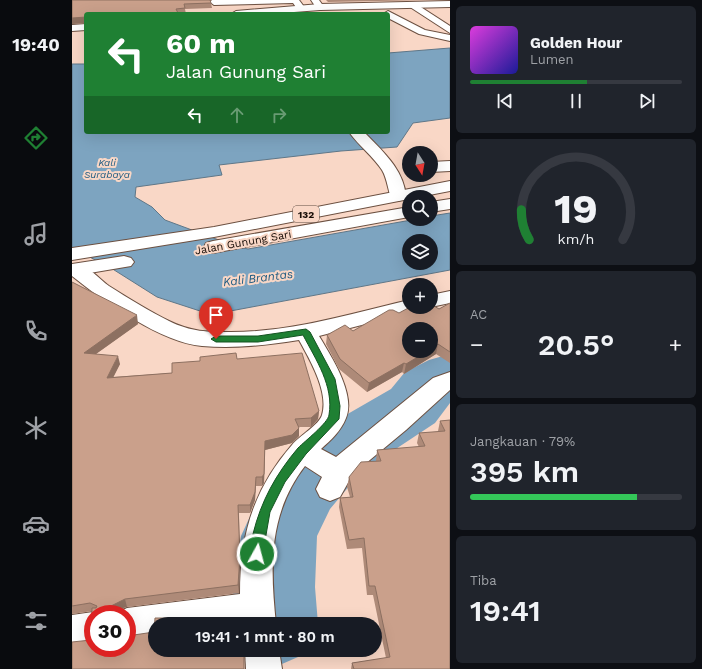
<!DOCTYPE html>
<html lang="id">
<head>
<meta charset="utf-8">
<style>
  body { margin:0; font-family:"Work Sans",sans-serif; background:#20242c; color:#f1f3f6; height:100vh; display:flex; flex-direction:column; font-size:15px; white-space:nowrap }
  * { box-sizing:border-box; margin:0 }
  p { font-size:13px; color:#9ea1a6 }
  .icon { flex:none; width:22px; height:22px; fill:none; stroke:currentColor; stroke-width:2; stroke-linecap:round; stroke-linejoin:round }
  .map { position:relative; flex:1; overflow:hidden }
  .drawer { display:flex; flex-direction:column; gap:6px; padding:6px; background:#0d0f14; width:252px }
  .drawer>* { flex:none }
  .guide { position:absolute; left:12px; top:12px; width:306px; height:122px; border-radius:4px; box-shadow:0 4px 16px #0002; background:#1f8033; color:#fff; overflow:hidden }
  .needle { width:26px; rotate:169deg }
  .buttons { position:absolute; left:330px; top:146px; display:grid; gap:8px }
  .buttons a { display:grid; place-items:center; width:36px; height:36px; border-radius:50%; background:#171b24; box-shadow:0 4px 16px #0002; font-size:20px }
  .speed { position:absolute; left:12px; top:605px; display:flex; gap:8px; font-size:20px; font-weight:700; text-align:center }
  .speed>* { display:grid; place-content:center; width:52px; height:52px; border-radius:50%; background:#171b24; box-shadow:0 4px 16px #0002; line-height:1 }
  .speed .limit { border:6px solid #d22; background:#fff; color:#111 }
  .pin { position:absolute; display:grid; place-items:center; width:34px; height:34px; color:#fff; margin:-41px -17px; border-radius:50% 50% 50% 0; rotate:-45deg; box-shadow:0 0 4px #0007 }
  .pin .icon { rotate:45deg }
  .me { position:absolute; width:44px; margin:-22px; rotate:7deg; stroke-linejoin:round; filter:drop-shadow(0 0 3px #0008) }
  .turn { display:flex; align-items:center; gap:14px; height:84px; padding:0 16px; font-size:18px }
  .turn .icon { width:52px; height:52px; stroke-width:2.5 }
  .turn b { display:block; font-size:28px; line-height:34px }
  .lanes { display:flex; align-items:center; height:38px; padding:0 16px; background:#0003; justify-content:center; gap:20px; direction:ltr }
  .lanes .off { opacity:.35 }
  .big { font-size:30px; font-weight:600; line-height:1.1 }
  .drawer .card { flex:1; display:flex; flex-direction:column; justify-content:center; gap:6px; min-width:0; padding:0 14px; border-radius:6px; background:#20242c }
  .drawer .dial { align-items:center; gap:0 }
  .dial svg { height:104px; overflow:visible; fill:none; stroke:#363941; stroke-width:7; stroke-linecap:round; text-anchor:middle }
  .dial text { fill:#f1f3f6; stroke:none }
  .song { display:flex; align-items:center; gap:12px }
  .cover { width:48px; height:48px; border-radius:6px; background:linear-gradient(135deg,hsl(300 70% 55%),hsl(240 70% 35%)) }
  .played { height:4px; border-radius:2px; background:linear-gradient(90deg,#1f8033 55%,#363941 55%) }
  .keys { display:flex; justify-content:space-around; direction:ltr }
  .heat { display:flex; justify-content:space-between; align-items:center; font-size:22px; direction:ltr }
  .charge { height:6px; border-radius:3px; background:linear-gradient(90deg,#34c759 79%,#363941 0) }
  .trip { position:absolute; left:76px; top:617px; width:234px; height:40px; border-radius:20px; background:#171b24; box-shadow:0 4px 16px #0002; font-weight:600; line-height:40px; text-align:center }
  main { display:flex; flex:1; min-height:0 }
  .tab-bar { display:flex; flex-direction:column; width:72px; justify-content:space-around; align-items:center; background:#090b0e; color:#9ea1a6 }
  .tab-bar .icon { width:28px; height:28px }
  .tab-bar .active { color:#1f8033 }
  .tab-bar b { font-size:18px; color:#f1f3f6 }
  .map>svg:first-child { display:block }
</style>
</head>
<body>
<main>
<nav class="tab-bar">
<b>19:40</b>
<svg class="icon active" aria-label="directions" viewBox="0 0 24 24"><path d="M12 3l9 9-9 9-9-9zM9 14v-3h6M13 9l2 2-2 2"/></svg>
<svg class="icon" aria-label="music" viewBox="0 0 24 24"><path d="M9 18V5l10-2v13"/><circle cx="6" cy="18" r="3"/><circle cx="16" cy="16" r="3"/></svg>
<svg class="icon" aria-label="phone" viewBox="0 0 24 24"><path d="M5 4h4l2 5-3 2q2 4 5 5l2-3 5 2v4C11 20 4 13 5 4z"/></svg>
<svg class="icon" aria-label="climate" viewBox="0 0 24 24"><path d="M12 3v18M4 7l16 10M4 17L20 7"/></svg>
<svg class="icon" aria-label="car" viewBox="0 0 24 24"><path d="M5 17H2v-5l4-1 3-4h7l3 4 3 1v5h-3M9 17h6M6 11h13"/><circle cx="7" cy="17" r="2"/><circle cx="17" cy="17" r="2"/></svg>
<svg class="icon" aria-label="filters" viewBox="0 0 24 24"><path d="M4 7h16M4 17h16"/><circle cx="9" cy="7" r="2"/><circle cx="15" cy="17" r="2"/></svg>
</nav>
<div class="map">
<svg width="378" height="669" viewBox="0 0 378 669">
  <rect width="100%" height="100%" fill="#f9d7c6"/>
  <path fill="#7da4c0" stroke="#5f7788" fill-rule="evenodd" d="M378,48v70l-37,5 -16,24 -56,4 -122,14 3,10 -86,12 -1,10 17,10 13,13 70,26 13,3 169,-30h14v-3l19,-3v57l-225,42 -25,-1 -43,-14 -46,-29 -39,-20v-184h14v68h302v-79zM337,241h22v22h-22z"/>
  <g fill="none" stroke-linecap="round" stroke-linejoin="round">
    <g fill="#7da4c0" fill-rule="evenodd">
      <polygon points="378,354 378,403 363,423 289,472 258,509 245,536 243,587 246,624 160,624 161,587 169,536 180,512 206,468 241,434 319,389 333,372 357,360"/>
      <polygon points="171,650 235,650 233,654 203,667 173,654"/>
    </g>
    <defs>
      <g id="minor">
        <polygon points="140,0 227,0 233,8 232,10 226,10 221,3 142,5 138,2"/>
        <polygon points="239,0 247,0 252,7 251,9 245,9"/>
        <polygon points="341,2 378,26 378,33 338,7 337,5"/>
        <polygon points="316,11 353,30 378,35 378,41 347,34 316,18 316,14 311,14"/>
        <path d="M277,132h15c18,19 39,36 42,64l-2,3 -6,2 -6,-2c-4,-6 -4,-19 -10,-29 -9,-14 -23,-24 -33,-38z"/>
        <polygon points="378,161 378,171 359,172 359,162"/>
        <path d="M5,264c13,3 22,15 32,22 19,12 40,25 60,35 22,11 39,11 62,11 61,0 119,-18 178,-32v7h10l-3,4 -97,25c12,20 37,58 27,82 -5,13 -15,22 -25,31l15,8 97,-79 17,-6v18l-44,40 -47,39 -10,12 -9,16 -10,4 -10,-4 -4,-8 6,-12 -17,-11c-37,48 -35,101 -29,158h-121v14l-28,4v-28h-12l12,-6 113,-14c0,-59 13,-104 52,-149 7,-9 27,-20 30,-30 7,-23 -12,-55 -23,-75 -32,5 -64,9 -97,6 -40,-3 -99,-45 -130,-70v-11z"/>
        <polygon points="378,291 378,303 359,307 358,307 359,307 359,295"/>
        <polygon points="21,612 26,614 21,614 21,646 0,649 0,615"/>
        <polygon points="173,650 207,650 210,669 174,669"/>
      </g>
      <g id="major">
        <polygon points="378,1 378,7 248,10 196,14 159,14 164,11 248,4"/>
        <polygon points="14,24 14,30 0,31 0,25"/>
        <polygon points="378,181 378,191 347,197 337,197 337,199 142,237 0,260 0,248 142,227"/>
        <polygon points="378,199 378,209 359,212 359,202"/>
        <polygon points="337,207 337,217 141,253 134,251 132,247 134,243 141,241"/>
        <polygon points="52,256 59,258 62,262 59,266 0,276 0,264"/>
      </g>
    </defs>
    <use href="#minor" stroke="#6c5041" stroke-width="2"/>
    <use href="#major" stroke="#6c5041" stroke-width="2"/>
    <use href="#minor" fill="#fff" fill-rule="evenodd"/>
    <use href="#major" fill="#fff" fill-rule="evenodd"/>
  </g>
  <g fill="#ae8a78">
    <polygon points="0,0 139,3 140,8 113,9 114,14 14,14 14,23 0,24"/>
    <polygon points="254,0 356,0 256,2"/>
    <polygon points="0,282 66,324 24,354 48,364 41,377 100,373 165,359 247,411 246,419 239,427 227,427 227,436 220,443 193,450 192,483 190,486 184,486 183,500 178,513 167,513 168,564 167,593 55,607 51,608 21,648 19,640 20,611 0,614"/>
    <polygon points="378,303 378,363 364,354 332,374 330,372 295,392 267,369 254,344 255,335 281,331 327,313 367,309"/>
    <polygon points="378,420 378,669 279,669 280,663 314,658 301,595 295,595 290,548 275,549 267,507 268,498 278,497 275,487 277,477 304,461 305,450 347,447 345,443 347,433 366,432 366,431 368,421"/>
  </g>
  <g fill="#8d7061">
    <polygon points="14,17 14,23 0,24 0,18"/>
    <polygon points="65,315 66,324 14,361 12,353"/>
    <polygon points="366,344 364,354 332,374 334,364 356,351 359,351 359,349"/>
    <polygon points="46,356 48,364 37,386 35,378"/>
    <polygon points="332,363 330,372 295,392 297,383"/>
    <polygon points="247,411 246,419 239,427 239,418"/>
    <polygon points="227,428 227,436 220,443 193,450 192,483 190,486 190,477 193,441"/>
    <polygon points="184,477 183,500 178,513 178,505"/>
    <polygon points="166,505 168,564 167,593 166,585"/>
    <polygon points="53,599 55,607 51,608 53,614 42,614 39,606"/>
  </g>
  <g fill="#caa08b" stroke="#8d7061">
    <polygon points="0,0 138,0 139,3 112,4 113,8 104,9 106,13 90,14 14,14 14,17 0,18"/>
    <polygon points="0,282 65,315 12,353 46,356 35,378 100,373 100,363 128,361 128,357 164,353 165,359 230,353 247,411 239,418 223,419 227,428 220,435 193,441 192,474 190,477 184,477 183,492 178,505 166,505 168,557 166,585 53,599 39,606 40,608 51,608 51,614 21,614 21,648 55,648 55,636 82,632 83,618 171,618 171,624 83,624 83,650 172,650 172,669 0,669 0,642 19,640 20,608 24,608 25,606 18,603 0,606"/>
    <polygon points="378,303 378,352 366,344 359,349 359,329 337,329 337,351 356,351 334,364 332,363 297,383 268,359 255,335 273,325 281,331 317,310 321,310 327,313 338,307 359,307 359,304 367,309"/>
    <polygon points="378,420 378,669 282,669 280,663 318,657 303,586 297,586 292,538 277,540 268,498 281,497 277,477 289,462 309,461 305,450 353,446 347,433 373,431 368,421"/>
  </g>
  <path fill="#1f8033" stroke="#145321" d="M234,329l4,3 25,47 5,27 -1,13 -33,35 -21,28 -15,30 -8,46 -5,1 -4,-1c-4,-8 -2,-16 0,-24 8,-33 23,-60 45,-86 7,-7 30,-25 31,-33 5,-29 -13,-55 -26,-80l-45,7h-42l-5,-3 5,-3h42z"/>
  <g text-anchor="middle" stroke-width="4" stroke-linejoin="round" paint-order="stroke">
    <g font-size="10" font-style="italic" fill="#1b5980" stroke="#f9d7c6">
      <text x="35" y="166">Kali<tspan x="35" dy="12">Surabaya</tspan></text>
    </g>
    <rect fill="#f9d7c6" stroke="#5c4a40" stroke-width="1" x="221" y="206" width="26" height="16" rx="3"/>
    <g font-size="10" font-weight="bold" fill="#180d07">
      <text x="234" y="218">132</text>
    </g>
    <g font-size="11" fill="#180d07" stroke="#f9d7c6">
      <text transform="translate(171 242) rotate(-10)" y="4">Jalan Gunung Sari</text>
    </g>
    <g font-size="12" font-style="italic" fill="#1b5980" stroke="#f9d7c6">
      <text transform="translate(186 278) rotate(-7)" y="4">Kali Brantas</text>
    </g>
  </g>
</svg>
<div class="buttons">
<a><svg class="needle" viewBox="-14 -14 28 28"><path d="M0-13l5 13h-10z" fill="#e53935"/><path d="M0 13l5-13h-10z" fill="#9ea1a6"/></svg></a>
<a><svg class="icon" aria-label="search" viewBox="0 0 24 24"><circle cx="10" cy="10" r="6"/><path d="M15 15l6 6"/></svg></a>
<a><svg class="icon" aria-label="layers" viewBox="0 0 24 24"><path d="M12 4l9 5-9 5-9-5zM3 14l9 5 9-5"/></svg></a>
<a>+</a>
<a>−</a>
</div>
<div class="speed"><div class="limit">30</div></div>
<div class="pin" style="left:144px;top:339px;background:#d93025"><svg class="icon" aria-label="arrive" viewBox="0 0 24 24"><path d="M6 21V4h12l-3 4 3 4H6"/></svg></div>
<svg class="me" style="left:185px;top:554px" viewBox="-20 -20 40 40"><circle r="17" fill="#1f8033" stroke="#fff" stroke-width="3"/><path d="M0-11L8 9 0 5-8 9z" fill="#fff"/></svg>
<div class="trip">19:41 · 1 mnt · 80 m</div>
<div class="guide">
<div class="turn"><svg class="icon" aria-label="left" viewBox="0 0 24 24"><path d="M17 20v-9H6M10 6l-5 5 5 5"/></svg><div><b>60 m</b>Jalan Gunung Sari</div></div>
<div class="lanes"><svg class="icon" aria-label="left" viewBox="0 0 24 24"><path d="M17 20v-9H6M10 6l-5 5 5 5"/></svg><svg class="icon off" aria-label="ahead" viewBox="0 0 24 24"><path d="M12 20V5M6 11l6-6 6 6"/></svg><svg class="icon off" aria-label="right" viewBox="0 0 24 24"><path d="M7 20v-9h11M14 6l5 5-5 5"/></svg></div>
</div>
</div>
<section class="drawer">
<div class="card">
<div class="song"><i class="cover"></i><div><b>Golden Hour</b><p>Lumen</p></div></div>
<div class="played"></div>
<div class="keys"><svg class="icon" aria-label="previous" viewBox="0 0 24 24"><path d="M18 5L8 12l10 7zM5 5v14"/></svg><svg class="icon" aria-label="pause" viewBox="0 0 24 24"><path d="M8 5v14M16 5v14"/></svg><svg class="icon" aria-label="next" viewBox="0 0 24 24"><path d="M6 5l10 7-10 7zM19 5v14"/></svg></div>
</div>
<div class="card dial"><svg viewBox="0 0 100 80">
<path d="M14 69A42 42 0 1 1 86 69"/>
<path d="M14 69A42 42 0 0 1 8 46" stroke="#1f8033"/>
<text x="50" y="56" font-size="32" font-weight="700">19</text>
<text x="50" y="72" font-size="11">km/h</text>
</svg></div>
<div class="card"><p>AC</p>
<div class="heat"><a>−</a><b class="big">20.5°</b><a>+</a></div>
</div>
<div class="card"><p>Jangkauan · 79%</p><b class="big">395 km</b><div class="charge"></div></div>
<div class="card"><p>Tiba</p><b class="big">19:41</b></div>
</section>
</main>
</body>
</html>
